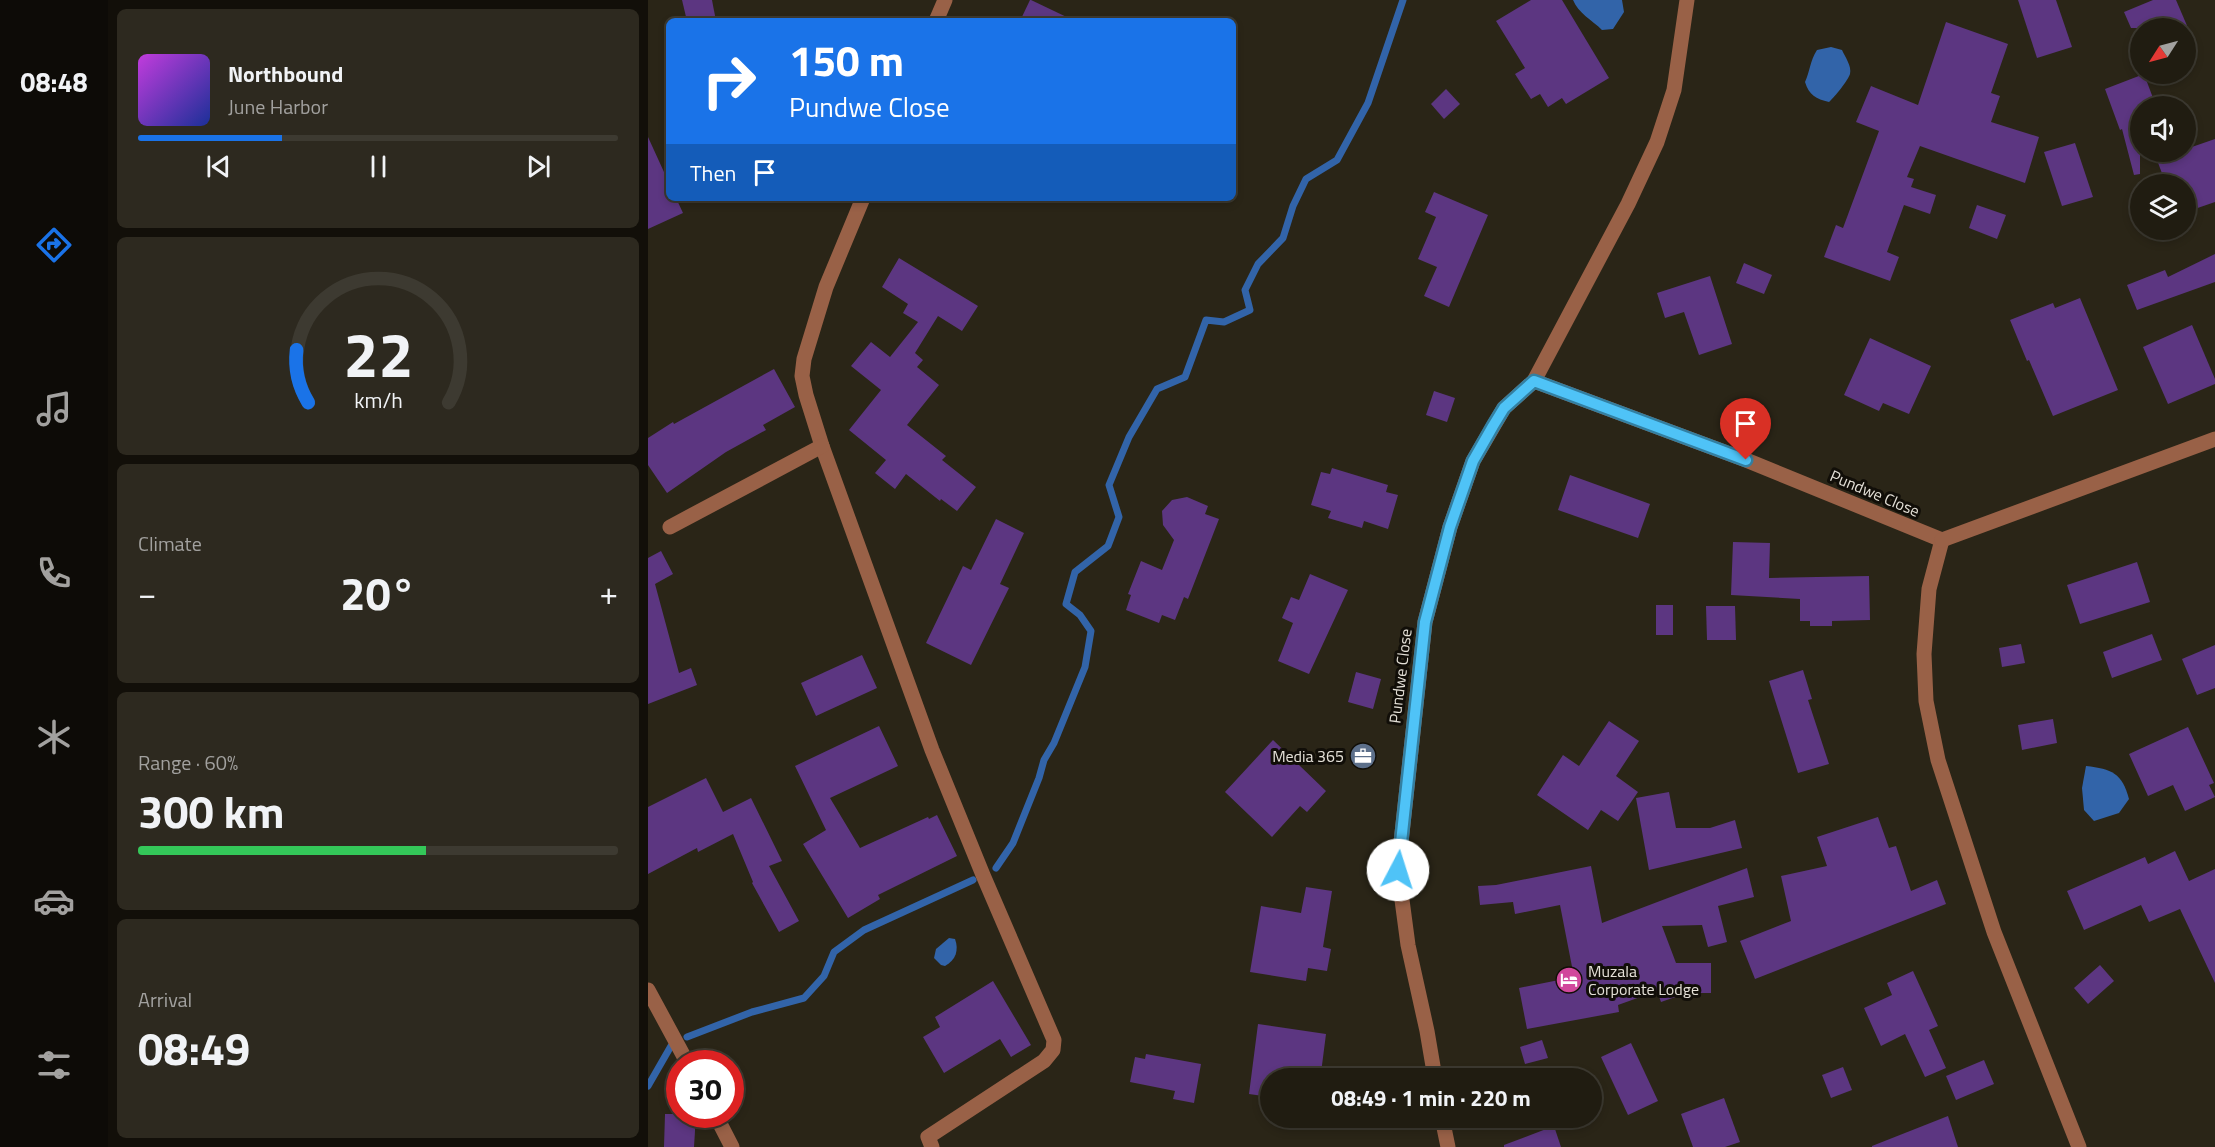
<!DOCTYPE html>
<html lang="en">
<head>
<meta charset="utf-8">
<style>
  body { margin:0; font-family:"Titillium Web",sans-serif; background:#2d291f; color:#f1f3f6; height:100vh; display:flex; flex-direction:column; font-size:22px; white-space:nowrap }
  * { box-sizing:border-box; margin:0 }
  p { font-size:20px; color:#a2a19f }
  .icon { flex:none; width:33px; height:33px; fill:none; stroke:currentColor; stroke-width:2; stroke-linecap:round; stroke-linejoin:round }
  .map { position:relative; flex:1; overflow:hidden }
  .sheet { display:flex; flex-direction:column; gap:9px; padding:9px; background:#120f09; width:540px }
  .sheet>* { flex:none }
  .guide { position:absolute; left:18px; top:18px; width:570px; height:183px; border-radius:9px; box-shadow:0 3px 9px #0003,0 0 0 2px #3d3a31; background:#1a73e8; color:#fff; overflow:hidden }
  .needle { width:39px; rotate:234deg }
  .tools { position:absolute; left:1482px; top:18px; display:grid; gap:12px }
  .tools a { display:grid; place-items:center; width:66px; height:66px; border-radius:50%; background:#201c11; box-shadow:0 3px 9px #0003,0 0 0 2px #3d3a31; font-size:30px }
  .speed { position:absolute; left:18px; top:1050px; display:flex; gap:12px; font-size:30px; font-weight:700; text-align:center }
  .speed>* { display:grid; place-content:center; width:78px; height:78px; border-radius:50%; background:#201c11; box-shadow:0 3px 9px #0003,0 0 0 2px #3d3a31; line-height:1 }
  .speed .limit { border:9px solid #d22; background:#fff; color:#111 }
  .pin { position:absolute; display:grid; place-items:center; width:51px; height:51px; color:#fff; margin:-62px -26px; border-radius:50% 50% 50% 0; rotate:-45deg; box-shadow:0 0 6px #0007 }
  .pin .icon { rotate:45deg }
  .me { position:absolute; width:66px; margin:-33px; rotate:5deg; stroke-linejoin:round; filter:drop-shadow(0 0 4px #0008) }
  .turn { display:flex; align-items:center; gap:21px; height:126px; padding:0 24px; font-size:27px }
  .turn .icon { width:78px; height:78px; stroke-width:2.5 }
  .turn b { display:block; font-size:42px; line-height:51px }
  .then { display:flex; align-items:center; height:57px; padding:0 24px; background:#0003; gap:12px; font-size:22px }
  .big { font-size:45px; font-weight:700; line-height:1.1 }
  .sheet .widget { flex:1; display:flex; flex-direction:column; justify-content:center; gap:9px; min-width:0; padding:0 21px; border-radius:9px; background:#2d291f }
  .sheet .dial { align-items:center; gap:0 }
  .dial svg { height:156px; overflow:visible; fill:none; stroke:#3d3a31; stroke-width:7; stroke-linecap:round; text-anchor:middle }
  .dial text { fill:#f1f3f6; stroke:none }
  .song { display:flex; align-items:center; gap:18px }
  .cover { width:72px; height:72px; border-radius:9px; background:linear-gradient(135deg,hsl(290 70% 55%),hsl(230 70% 35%)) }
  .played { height:6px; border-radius:3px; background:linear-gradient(90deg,#1a73e8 30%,#3d3a31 30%) }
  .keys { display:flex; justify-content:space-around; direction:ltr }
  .heat { display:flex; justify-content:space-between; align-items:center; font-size:33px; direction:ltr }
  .charge { height:9px; border-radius:4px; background:linear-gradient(90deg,#34c759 60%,#3d3a31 0) }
  .trip { position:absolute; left:612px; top:1068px; width:342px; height:60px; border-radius:30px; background:#201c11; box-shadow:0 3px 9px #0003,0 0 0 2px #3d3a31; font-weight:700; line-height:60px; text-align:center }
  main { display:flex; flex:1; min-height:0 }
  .tab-bar { display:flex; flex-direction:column; width:108px; justify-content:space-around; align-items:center; background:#0d0b07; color:#a2a19f }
  .tab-bar .icon { width:42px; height:42px }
  .tab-bar .current { color:#1a73e8 }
  .tab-bar b { font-size:27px; color:#f1f3f6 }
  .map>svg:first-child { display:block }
</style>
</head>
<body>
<main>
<nav class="tab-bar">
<b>08:48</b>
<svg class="icon current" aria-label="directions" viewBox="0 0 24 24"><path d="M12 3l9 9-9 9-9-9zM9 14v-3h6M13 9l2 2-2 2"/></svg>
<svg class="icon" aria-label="music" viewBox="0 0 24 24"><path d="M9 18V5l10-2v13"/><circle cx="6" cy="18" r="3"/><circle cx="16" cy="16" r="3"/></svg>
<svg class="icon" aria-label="phone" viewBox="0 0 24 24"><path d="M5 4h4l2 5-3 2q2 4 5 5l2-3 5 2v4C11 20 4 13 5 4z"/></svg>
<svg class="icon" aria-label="climate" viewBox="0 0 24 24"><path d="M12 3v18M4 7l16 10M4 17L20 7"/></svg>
<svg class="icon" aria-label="car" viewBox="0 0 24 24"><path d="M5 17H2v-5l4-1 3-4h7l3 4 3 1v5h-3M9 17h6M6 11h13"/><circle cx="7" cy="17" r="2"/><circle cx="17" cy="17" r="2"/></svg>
<svg class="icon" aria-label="filters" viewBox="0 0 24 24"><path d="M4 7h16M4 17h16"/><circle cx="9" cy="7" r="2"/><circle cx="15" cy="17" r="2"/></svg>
</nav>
<section class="sheet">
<div class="widget">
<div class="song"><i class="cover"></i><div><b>Northbound</b><p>June Harbor</p></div></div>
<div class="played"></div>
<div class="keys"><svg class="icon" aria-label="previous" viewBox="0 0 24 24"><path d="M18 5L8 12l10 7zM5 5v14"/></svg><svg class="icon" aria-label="pause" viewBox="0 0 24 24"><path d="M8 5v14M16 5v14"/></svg><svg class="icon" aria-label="next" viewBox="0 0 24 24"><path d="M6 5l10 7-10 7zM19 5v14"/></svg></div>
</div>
<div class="widget dial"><svg viewBox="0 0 100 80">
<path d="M14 69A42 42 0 1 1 86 69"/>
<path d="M14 69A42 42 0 0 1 8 42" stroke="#1a73e8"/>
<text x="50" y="56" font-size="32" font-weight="700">22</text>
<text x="50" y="72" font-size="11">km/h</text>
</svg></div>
<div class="widget"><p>Climate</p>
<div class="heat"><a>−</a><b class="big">20°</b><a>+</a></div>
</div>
<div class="widget"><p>Range · 60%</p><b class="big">300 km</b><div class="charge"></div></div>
<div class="widget"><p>Arrival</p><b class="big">08:49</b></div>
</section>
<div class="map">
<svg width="1567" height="1147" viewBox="0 0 1567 1147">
  <rect width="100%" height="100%" fill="#2a2517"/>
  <g fill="#3264a9">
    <path d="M925,0h49l2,12 -11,17 -11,1c-10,-10 -24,-17 -29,-30z"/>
    <path d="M1183,47l11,3c3,7 10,16 8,24 -2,6 -15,23 -21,28 -13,-3 -20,-7 -24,-20 5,-11 5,-21 12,-32z"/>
    <path d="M1438,766c26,3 36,7 43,33l-10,14 -25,8 -10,-11 -2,-22z"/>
    <path d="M301,938l6,1c4,11 1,21 -10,27l-4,-1 -7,-7 2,-9z"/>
  </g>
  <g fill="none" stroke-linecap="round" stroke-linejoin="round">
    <g stroke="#3264a9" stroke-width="7">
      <polyline points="348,868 365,843 391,778 396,760 406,743 437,667 443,631 432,615 418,604 427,572 460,546 471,517 461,485 481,437 509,389 537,377 558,320 576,322 602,310 597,290 610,264 635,238 645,206 658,179 689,160 720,103 755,0"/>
      <polyline points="39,1037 104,1012 156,998 176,976 186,952 216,930 325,880"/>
      <polyline points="0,1086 23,1046"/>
    </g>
  </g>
  <g fill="#5c3681">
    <polygon points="34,0 64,0 68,21 39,21"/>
    <polygon points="382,0 383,0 427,21 372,21"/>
    <polygon points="883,0 914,0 961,78 918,104 914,98 900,107 892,94 883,99 867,74 877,68 848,21"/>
    <polygon points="1370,0 1408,0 1424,47 1389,58"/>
    <polygon points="1505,0 1528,0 1540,28 1483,28 1476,12"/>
    <polygon points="1298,22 1360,44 1343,93 1352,96 1343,122 1391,137 1377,183 1272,146 1259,177 1266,179 1263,187 1288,195 1282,214 1256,205 1239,252 1251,257 1242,281 1176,257 1188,225 1195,228 1231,131 1208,122 1223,86 1270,105"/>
    <polygon points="1496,74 1508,106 1492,106 1492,174 1486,175 1474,129 1472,130 1457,89"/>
    <polygon points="798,89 812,104 796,119 783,104"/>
    <polygon points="0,137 21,183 21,198 28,198 35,213 0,229"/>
    <polygon points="1567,139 1567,202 1538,212 1538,184 1518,184 1506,152 1538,152 1538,149"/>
    <polygon points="1427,143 1445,197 1414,206 1396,152"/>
    <polygon points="786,192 840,215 801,307 776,296 789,267 770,259 788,217 777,212"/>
    <polygon points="1329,205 1358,215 1349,239 1321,228"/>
    <polygon points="1567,254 1567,282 1489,310 1479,285 1517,270 1520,277"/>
    <polygon points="251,258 330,306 314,331 290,316 267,353 275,360 269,367 291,385 259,425 298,456 294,460 328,487 309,511 293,499 292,501 258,474 247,489 227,473 238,460 201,430 233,390 203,366 223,342 242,357 270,322 255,313 260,304 234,287"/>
    <polygon points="1096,263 1124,275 1116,294 1088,283"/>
    <polygon points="1062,276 1084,344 1051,355 1036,312 1017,318 1009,293"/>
    <polygon points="1432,298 1470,390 1405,416 1381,360 1379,361 1362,320 1405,303 1407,308"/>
    <polygon points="1544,325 1567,379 1567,384 1520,404 1495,347"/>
    <polygon points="1222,338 1283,366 1261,414 1235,403 1231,411 1196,395"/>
    <polygon points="126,369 147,407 115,425 118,430 78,452 19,493 0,465 0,438 25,422 26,424"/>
    <polygon points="786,391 807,398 799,422 778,415"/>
    <polygon points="684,468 740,485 738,492 750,495 740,529 716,521 714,528 680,518 683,511 663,505 673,472 682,474"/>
    <polygon points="922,475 1002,504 990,538 910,510"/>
    <polygon points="539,497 560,506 557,514 571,519 540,599 536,597 527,620 514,615 511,623 478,610 483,595 480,594 493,561 514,570 526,540 515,525 514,511 524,500"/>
    <polygon points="348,519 376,533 352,584 361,588 323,665 278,643 315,566 323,570"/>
    <polygon points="1085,542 1122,543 1121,578 1221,576 1222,620 1184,621 1184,626 1162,626 1162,621 1152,621 1152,599 1083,595"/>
    <polygon points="13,551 25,574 7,584 31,673 43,668 49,685 0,704 0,558"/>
    <polygon points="1489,562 1502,602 1432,624 1419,585"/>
    <polygon points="662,574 700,590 661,674 630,661 645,623 634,618 643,597 651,600"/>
    <rect x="1008" y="605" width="17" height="30"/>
    <polygon points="1058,606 1087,606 1088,640 1059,640"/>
    <polygon points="1504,634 1514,660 1464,678 1455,652"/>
    <polygon points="1373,644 1377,663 1354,667 1351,648"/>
    <polygon points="1567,645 1567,688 1549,695 1534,659"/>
    <polygon points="214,655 229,688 168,716 153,683"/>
    <polygon points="1155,670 1164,699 1160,700 1181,764 1150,773 1121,681"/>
    <polygon points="708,672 733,679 725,709 700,702"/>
    <polygon points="1405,719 1409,743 1374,750 1370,725"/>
    <polygon points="961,721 991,741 968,776 990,792 970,821 953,810 940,830 889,795 915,755 931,766"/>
    <polygon points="231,726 250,766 182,798 212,848 280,817 281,819 289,815 309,856 230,895 232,899 200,918 155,844 178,830 147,766"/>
    <polygon points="1540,727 1566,783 1561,785 1567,797 1537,811 1525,785 1500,796 1481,754"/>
    <polygon points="625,740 678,791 659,812 652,806 624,837 577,792"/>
    <polygon points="58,778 75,812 103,798 134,861 121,866 151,921 131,932 104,883 105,882 85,834 50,852 49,848 0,874 0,807"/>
    <polygon points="1021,792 1028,828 1062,828 1087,820 1094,848 1001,870 988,798"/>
    <polygon points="1230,817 1241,848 1248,846 1263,891 1289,880 1298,904 1107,979 1092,941 1143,921 1133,876 1179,866 1169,837"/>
    <polygon points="1527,851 1541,881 1567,869 1567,983 1532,909 1501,922 1493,905 1436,930 1419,891 1497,857 1500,864"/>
    <polygon points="943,866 954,923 1099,868 1106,897 1070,906 1079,942 1060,947 1054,925 1014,926 1028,963 1063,963 1063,993 1039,993 1013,1002 1009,991 970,1005 971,1012 879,1029 871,988 926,977 912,905 867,914 865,902 832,905 830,886 848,885"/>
    <polygon points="658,887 684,891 675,947 683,949 679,971 660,968 658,981 602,972 613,906 653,913"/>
    <polygon points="1452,965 1466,981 1440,1004 1426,988"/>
    <polygon points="1265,971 1290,1026 1281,1030 1298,1068 1277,1077 1257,1034 1233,1046 1216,1008 1244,995 1239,983"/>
    <polygon points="345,981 383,1045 363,1057 352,1039 296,1073 275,1037 292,1027 287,1017"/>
    <polygon points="610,1024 678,1034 673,1073 665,1072 665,1078 622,1078 622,1097 601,1094"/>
    <polygon points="894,1040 900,1058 877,1064 872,1047"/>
    <polygon points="983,1043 1010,1101 980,1115 953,1057"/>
    <polygon points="498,1054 553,1064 546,1103 525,1099 527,1091 482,1082 487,1057 497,1059"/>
    <polygon points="1336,1060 1346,1084 1308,1100 1298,1076"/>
    <polygon points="1195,1067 1204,1090 1183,1098 1174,1075"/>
    <polygon points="1076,1098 1092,1142 1077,1147 1045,1147 1033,1114"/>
    <polygon points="17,1114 48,1114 46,1147 16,1147"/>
    <polygon points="1300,1116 1310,1147 1224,1147 1224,1146"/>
    <polygon points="906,1126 913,1147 856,1147 856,1145"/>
  </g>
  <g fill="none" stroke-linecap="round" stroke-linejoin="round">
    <g stroke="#996147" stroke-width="15">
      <polyline points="288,21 297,0"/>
      <polyline points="215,198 178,287 156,359 154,376 158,395 174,446 284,750 335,875 406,1040 405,1050 396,1061 280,1137 284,1147"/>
      <polyline points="886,381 1098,460 1294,540"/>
      <polyline points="22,527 174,446"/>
      <polyline points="1294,540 1281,589 1276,654 1278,701 1290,760 1346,932 1431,1147"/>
      <polyline points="1294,540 1567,439"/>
      <polyline points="0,990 40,1064"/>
      <polyline points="787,1078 779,1031 760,945 750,870 777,622 802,527 825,461 856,408 886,381 980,204 1009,142 1026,90 1039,0"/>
      <polyline points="67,1114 84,1147"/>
      <polyline points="794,1118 800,1147"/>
    </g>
  </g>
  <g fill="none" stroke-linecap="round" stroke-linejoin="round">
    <defs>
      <polyline id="route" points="750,870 777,622 802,527 825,461 845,426 856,408 886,381 1098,460"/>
    </defs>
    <use href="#route" stroke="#337fa1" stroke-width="15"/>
    <use href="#route" stroke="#4fc3f7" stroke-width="10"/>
  </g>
  <defs>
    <symbol id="office-disc" viewBox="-11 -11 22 22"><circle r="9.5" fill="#5c6f8a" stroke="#110e08"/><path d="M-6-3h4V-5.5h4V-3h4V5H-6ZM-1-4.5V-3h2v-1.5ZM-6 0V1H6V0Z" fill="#fff"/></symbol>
    <symbol id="hotel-disc" viewBox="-11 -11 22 22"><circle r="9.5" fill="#d1479c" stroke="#110e08"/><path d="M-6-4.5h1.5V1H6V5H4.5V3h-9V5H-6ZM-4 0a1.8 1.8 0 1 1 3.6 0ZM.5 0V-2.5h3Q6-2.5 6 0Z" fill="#fff"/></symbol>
  </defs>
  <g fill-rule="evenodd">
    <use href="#office-disc" x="700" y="741" width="30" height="30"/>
    <use href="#hotel-disc" x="906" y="965" width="30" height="30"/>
  </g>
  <g text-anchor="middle" stroke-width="6" stroke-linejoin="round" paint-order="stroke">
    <g font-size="16" fill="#e5e1d8" stroke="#110e08">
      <text transform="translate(1227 493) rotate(23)" y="6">Pundwe Close</text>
      <text transform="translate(752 676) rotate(-83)" y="6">Pundwe Close</text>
    </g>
    <g font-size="16" fill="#e5e1d8" stroke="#110e08" text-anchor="end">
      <text x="696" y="762">Media 365</text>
      <text x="940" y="977" text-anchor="start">Muzala<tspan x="940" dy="18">Corporate Lodge</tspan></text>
    </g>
  </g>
</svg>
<div class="tools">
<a><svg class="needle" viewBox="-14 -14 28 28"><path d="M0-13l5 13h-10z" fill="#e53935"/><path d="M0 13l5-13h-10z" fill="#a2a19f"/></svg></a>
<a><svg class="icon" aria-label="sound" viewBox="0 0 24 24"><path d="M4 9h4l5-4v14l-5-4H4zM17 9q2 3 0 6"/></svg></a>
<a><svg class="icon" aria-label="layers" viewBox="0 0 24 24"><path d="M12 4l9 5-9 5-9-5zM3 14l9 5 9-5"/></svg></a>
</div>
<div class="speed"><div class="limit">30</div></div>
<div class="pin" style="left:1098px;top:460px;background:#d93025"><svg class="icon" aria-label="arrive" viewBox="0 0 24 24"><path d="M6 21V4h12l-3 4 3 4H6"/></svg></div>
<svg class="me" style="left:750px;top:870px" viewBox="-20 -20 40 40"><circle r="19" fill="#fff"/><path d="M0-13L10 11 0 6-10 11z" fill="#4fc3f7"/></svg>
<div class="trip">08:49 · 1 min · 220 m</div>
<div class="guide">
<div class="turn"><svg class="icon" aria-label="right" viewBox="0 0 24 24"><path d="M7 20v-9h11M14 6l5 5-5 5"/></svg><div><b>150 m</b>Pundwe Close</div></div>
<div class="then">Then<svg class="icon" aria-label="arrive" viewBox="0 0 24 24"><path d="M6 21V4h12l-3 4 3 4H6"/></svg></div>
</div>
</div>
</main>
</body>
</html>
